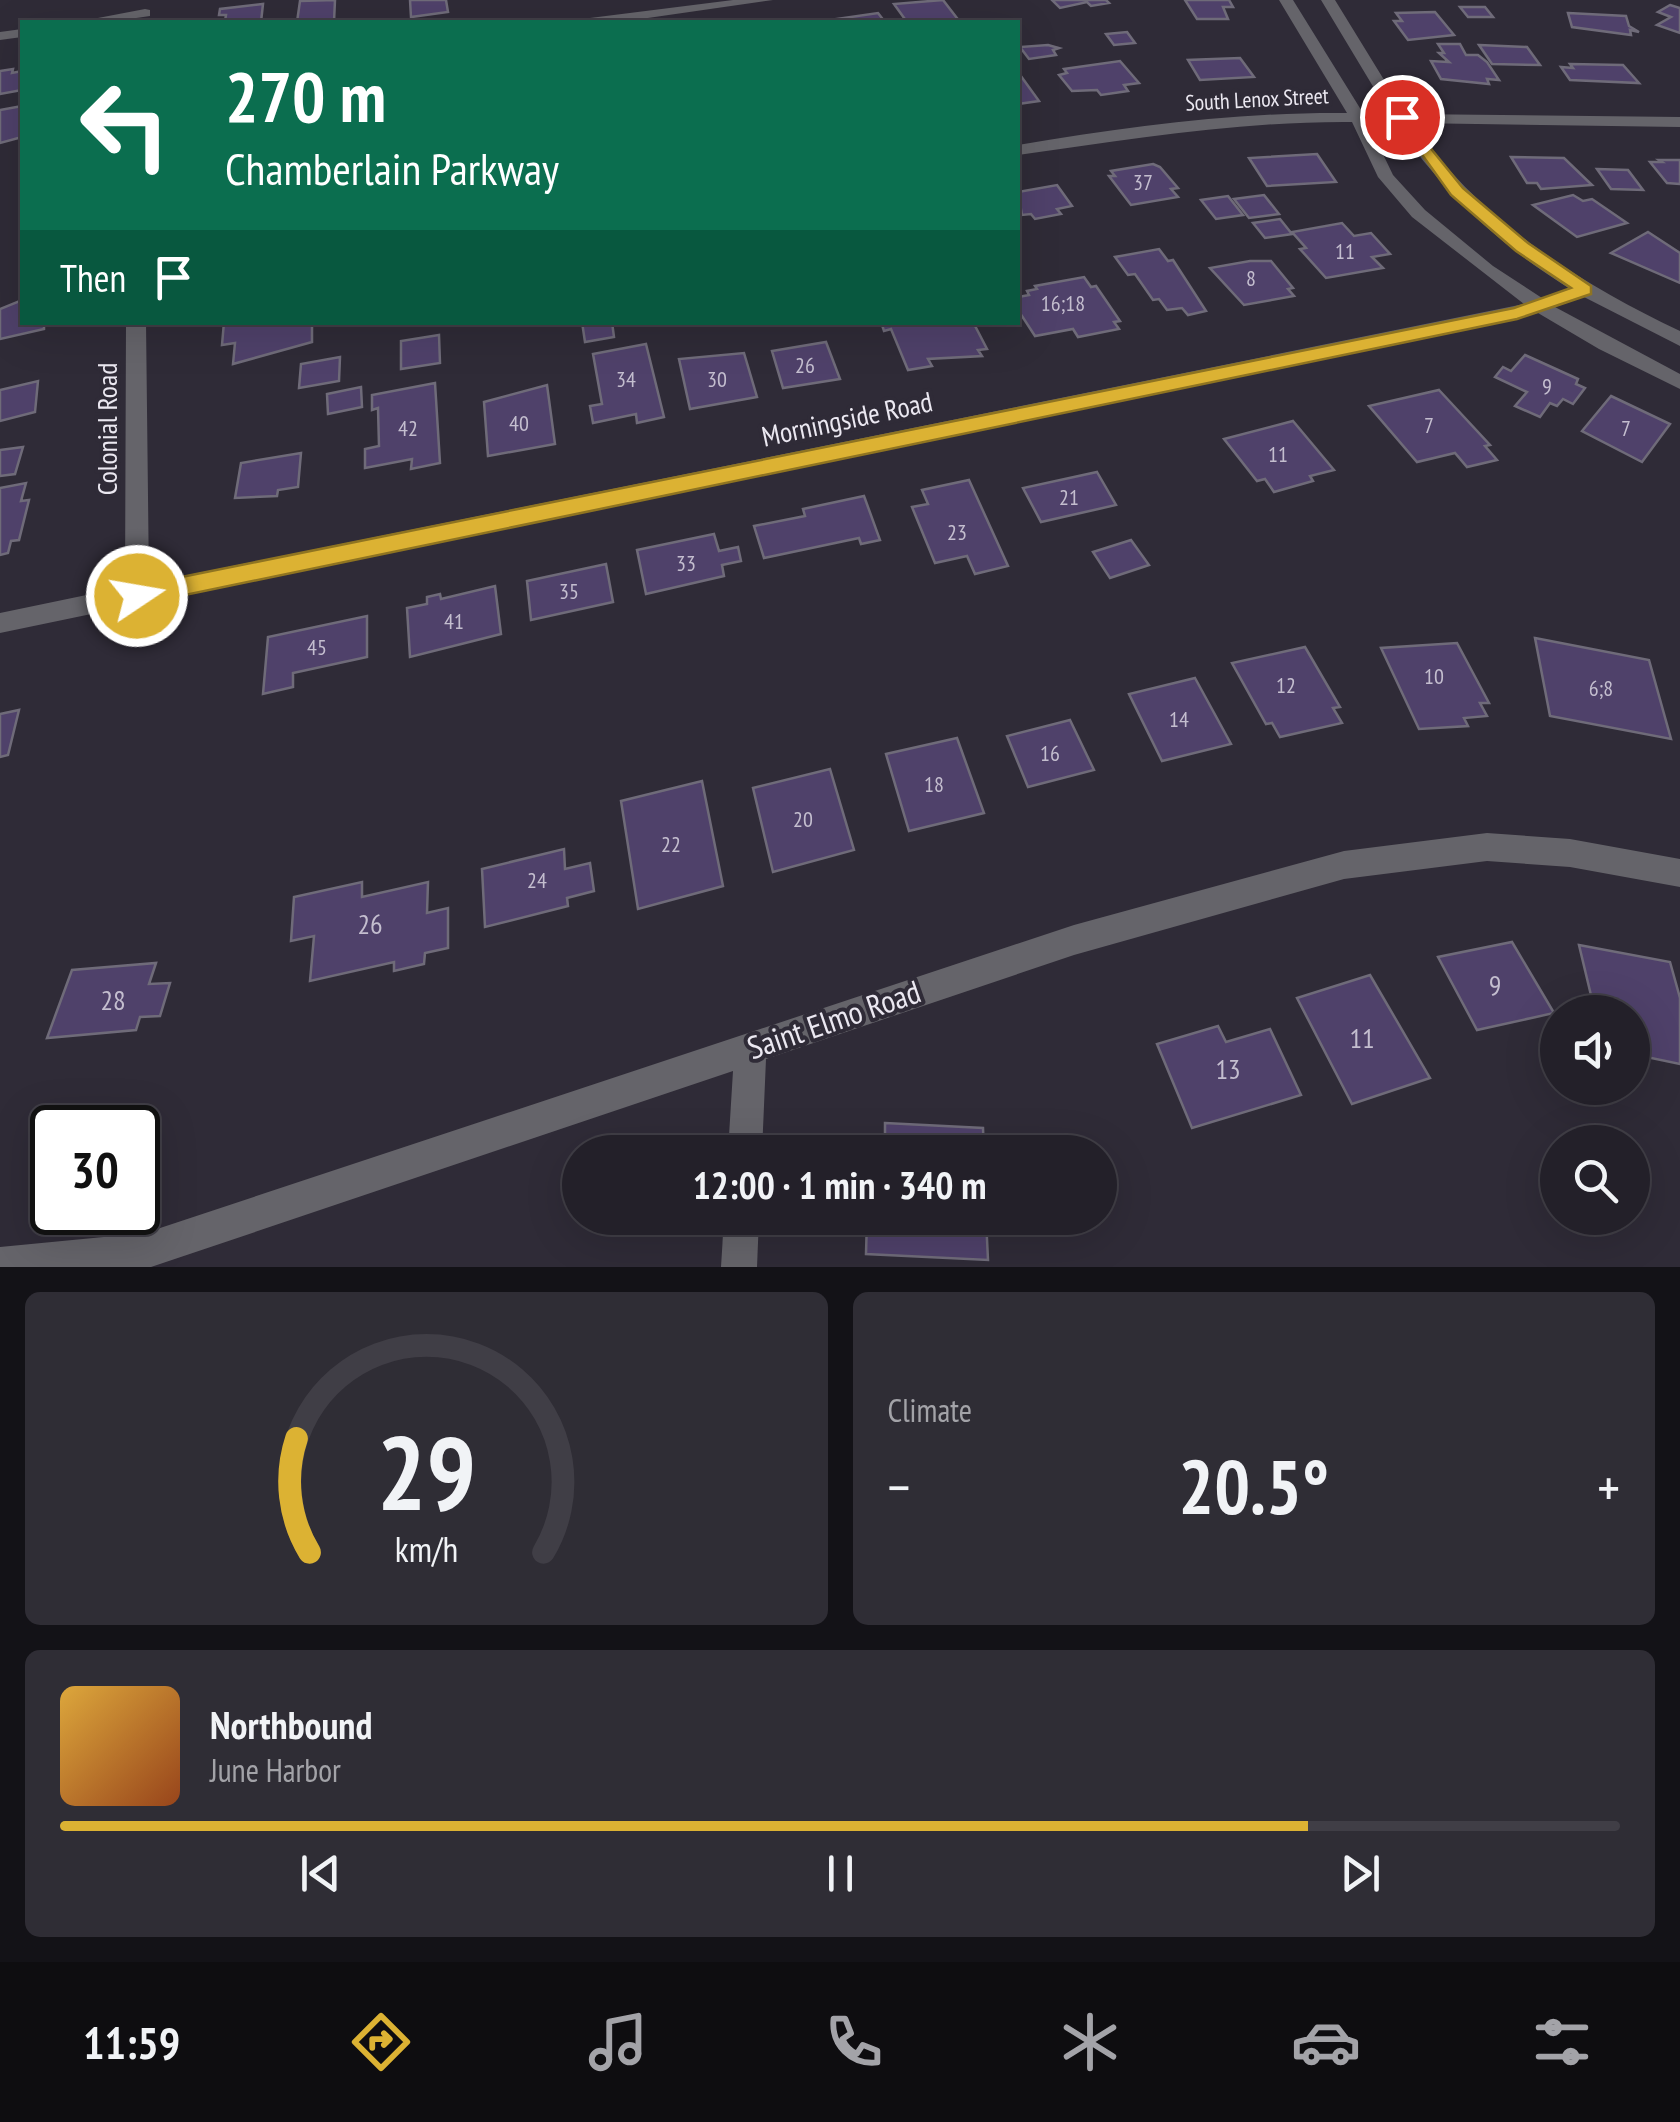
<!DOCTYPE html>
<html lang="en">
<head>
<meta charset="utf-8">
<style>
  body { margin:0; font-family:"PT Sans Narrow",sans-serif; background:#2f2d35; color:#f1f3f6; height:100vh; display:flex; flex-direction:column; font-size:38px; white-space:nowrap }
  * { box-sizing:border-box; margin:0 }
  p { font-size:32px; color:#a3a3a8 }
  .icon { flex:none; width:55px; height:55px; fill:none; stroke:currentColor; stroke-width:2; stroke-linecap:round; stroke-linejoin:round }
  .map { position:relative; height:1267px; overflow:hidden }
  .drawer { display:flex; flex-direction:column; gap:25px; padding:25px; background:#131217; flex:1 }
  .drawer>* { flex:none }
  .banner { position:absolute; left:20px; top:20px; width:1000px; height:305px; border-radius:0px; box-shadow:0 10px 40px #0002,0 0 0 2px #403e46; background:#0b6e4f; color:#fff; overflow:hidden }
  .fabs { position:absolute; left:1540px; top:995px; display:grid; gap:20px }
  .fabs a { display:grid; place-items:center; width:110px; height:110px; border-radius:50%; background:#232029; box-shadow:0 10px 40px #0002,0 0 0 2px #403e46; font-size:50px }
  .speed { position:absolute; left:30px; top:1105px; display:flex; gap:20px; font-size:50px; font-weight:700; text-align:center }
  .speed>* { display:grid; place-content:center; width:130px; height:130px; border-radius:50%; background:#232029; box-shadow:0 10px 40px #0002,0 0 0 2px #403e46; line-height:1 }
  .speed .limit { border:5px solid #111; border-radius:15px; background:#fff; color:#111 }
  .pin { position:absolute; display:grid; place-items:center; width:85px; height:85px; color:#fff; margin:-42px; border:5px solid #fff; border-radius:50%; box-shadow:0 2px 10px #0007 }
  .me { position:absolute; width:110px; margin:-55px; rotate:78deg; stroke-linejoin:round; filter:drop-shadow(0 0 8px #0008) }
  .turn { display:flex; align-items:center; gap:35px; height:210px; padding:0 40px; font-size:45px }
  .turn .icon { width:130px; height:130px; stroke-width:2.5 }
  .turn b { display:block; font-size:70px; line-height:85px }
  .then { display:flex; align-items:center; height:95px; padding:0 40px; background:#0003; gap:20px; font-size:38px }
  .big { font-size:75px; font-weight:800; line-height:1.1 }
  .drawer .tile { flex:1; display:flex; flex-direction:column; justify-content:center; gap:15px; min-width:0; padding:0 35px; border-radius:15px; background:#2f2d35 }
  .drawer .dial { align-items:center; gap:0 }
  .dial svg { height:260px; overflow:visible; fill:none; stroke:#403e46; stroke-width:7; stroke-linecap:round; text-anchor:middle }
  .dial text { fill:#f1f3f6; stroke:none }
  .song { display:flex; align-items:center; gap:30px }
  .cover { width:120px; height:120px; border-radius:15px; background:linear-gradient(135deg,hsl(40 70% 55%),hsl(20 70% 35%)) }
  .played { height:10px; border-radius:5px; background:linear-gradient(90deg,#dcb233 80%,#403e46 80%) }
  .keys { display:flex; justify-content:space-around; direction:ltr }
  .heat { display:flex; justify-content:space-between; align-items:center; font-size:55px; direction:ltr }
  .drawer .tiles { flex:1; display:grid; gap:25px; grid-template-columns:1fr 1fr }
  .tile:last-child { grid-column:span 2 }
  .trip { position:absolute; left:562px; top:1135px; width:555px; height:100px; border-radius:50px; background:#232029; box-shadow:0 10px 40px #0002,0 0 0 2px #403e46; font-weight:800; line-height:100px; text-align:center }
  .dock { display:flex; height:160px; justify-content:space-around; align-items:center; background:#0e0d10; color:#a3a3a8 }
  .dock .icon { width:70px; height:70px }
  .dock .on { color:#dcb233 }
  .dock b { font-size:45px; color:#f1f3f6 }
  .map>svg:first-child { display:block }
</style>
</head>
<body>
<div class="map">
<svg width="1680" height="1267" viewBox="0 0 1680 1267">
  <rect width="100%" height="100%" fill="#2f2b37"/>
  <g fill="#4f416a" stroke="#6f6b79" stroke-width="2.5">
    <polygon points="335,0 334,22 297,22 300,1"/>
    <polygon points="410,0 446,0 448,12 411,17"/>
    <polygon points="943,0 960,22 907,22 894,4"/>
    <polygon points="1052,0 1106,0 1109,3 1091,6 1087,2 1060,8"/>
    <polygon points="1185,0 1229,0 1233,7 1223,7 1228,19 1197,19"/>
    <polygon points="263,4 261,22 218,22 225,21 226,15 219,15 220,9"/>
    <polygon points="1670,5 1680,8 1680,33 1657,25 1671,17 1658,12"/>
    <polygon points="1460,7 1485,7 1493,17 1468,17"/>
    <polygon points="1435,12 1454,35 1408,40 1394,21 1402,21 1396,13"/>
    <polygon points="878,13 885,22 839,22 837,19"/>
    <polygon points="1568,13 1626,16 1629,26 1639,32 1630,30 1631,35 1572,27"/>
    <polygon points="1127,32 1135,43 1114,45 1106,34"/>
    <polygon points="1438,44 1460,44 1466,55 1478,55 1487,62 1499,80 1487,79 1489,84 1441,79 1431,61 1449,62 1439,53 1444,53"/>
    <polygon points="1048,45 1059,48 1053,50 1056,55 1029,59 1020,47"/>
    <polygon points="1479,45 1527,47 1540,65 1492,64"/>
    <polygon points="1240,58 1254,77 1200,80 1188,60"/>
    <polygon points="1120,61 1139,83 1124,85 1128,91 1101,95 1097,90 1072,91 1059,75 1067,73 1064,69"/>
    <polygon points="1570,64 1623,65 1639,83 1570,80 1561,67 1573,68"/>
    <polygon points="13,69 12,73 22,71 22,90 0,94 0,71"/>
    <polygon points="1018,72 1039,101 1018,104"/>
    <polygon points="22,106 22,137 0,143 0,110"/>
    <polygon points="1317,154 1336,182 1267,186 1249,158"/>
    <polygon points="1511,157 1564,158 1592,185 1541,189 1537,183 1527,183"/>
    <polygon points="1659,160 1680,160 1680,184 1667,183 1650,162 1662,162"/>
    <polygon points="1153,164 1160,167 1178,188 1171,189 1178,197 1131,205 1109,176 1115,176 1111,171"/>
    <polygon points="1597,169 1628,170 1643,190 1611,189"/>
    <polygon points="1057,185 1072,206 1057,209 1061,214 1035,219 1031,214 1022,215 1018,192"/>
    <polygon points="1264,195 1279,214 1249,218 1234,199"/>
    <polygon points="1573,195 1583,201 1592,199 1627,223 1577,237 1533,205"/>
    <polygon points="1228,196 1243,215 1216,219 1201,200"/>
    <polygon points="1280,219 1292,234 1265,238 1253,223"/>
    <polygon points="1342,223 1354,236 1371,233 1390,254 1372,257 1383,268 1326,278 1300,249 1306,248 1292,232"/>
    <polygon points="1648,232 1680,253 1680,283 1611,253"/>
    <polygon points="1159,249 1168,261 1173,260 1206,311 1188,315 1182,308 1167,310 1159,299 1153,300 1135,274 1128,275 1115,257"/>
    <polygon points="1250,261 1271,261 1293,288 1288,289 1294,296 1244,305 1210,268"/>
    <polygon points="1084,277 1091,287 1096,286 1120,321 1114,322 1119,329 1078,337 1073,329 1035,336 1018,310 1018,297 1029,295 1027,291 1037,289 1035,286"/>
    <polygon points="22,300 22,322 44,322 44,329 0,339 0,309"/>
    <polygon points="224,322 312,322 312,342 233,364 235,343 222,345"/>
    <polygon points="582,322 612,322 614,337 585,342"/>
    <polygon points="881,322 973,322 987,349 978,350 982,356 928,359 932,366 908,370 891,329 884,331"/>
    <polygon points="439,335 440,363 401,369 401,341"/>
    <polygon points="826,342 840,379 783,388 772,351"/>
    <polygon points="646,344 664,417 637,423 636,414 593,423 590,406 602,404 593,354"/>
    <polygon points="744,353 757,397 690,409 679,359"/>
    <polygon points="1525,355 1578,379 1576,384 1585,388 1573,404 1563,399 1557,406 1550,403 1540,417 1515,406 1527,392 1495,377 1503,367 1511,371"/>
    <polygon points="340,357 339,381 299,388 301,364"/>
    <polygon points="38,381 35,412 0,421 0,390"/>
    <polygon points="435,383 440,463 411,469 412,459 365,468 365,449 379,446 378,408 372,410 372,395"/>
    <polygon points="547,385 555,444 488,456 484,402"/>
    <polygon points="361,387 362,407 328,414 327,394"/>
    <polygon points="1439,390 1490,445 1485,446 1497,460 1467,467 1455,453 1417,462 1369,406"/>
    <polygon points="1611,396 1670,424 1642,462 1582,431"/>
    <polygon points="1293,421 1334,470 1310,476 1313,481 1274,492 1265,479 1257,481 1224,439"/>
    <polygon points="23,447 15,474 0,476 0,450"/>
    <polygon points="301,453 298,487 278,490 277,496 235,498 241,463"/>
    <polygon points="1097,472 1116,505 1041,522 1023,488"/>
    <polygon points="969,480 1008,566 975,574 967,556 935,563 912,507 928,504 922,490"/>
    <polygon points="26,483 21,501 29,500 19,540 11,541 8,553 0,555 0,488"/>
    <polygon points="864,496 880,540 861,544 859,538 764,558 754,526 805,516 803,509"/>
    <polygon points="714,534 719,551 738,547 741,561 722,565 724,576 646,594 637,550"/>
    <polygon points="1131,540 1149,565 1110,578 1093,552"/>
    <polygon points="606,564 613,602 531,620 527,581"/>
    <polygon points="495,586 501,634 410,657 407,608 427,604 427,597 440,594 441,599"/>
    <polygon points="367,616 367,657 293,673 293,687 263,694 268,637"/>
    <polygon points="1535,638 1649,660 1671,739 1550,716"/>
    <polygon points="1457,643 1489,703 1480,703 1487,716 1464,718 1468,726 1419,729 1381,648"/>
    <polygon points="1305,647 1340,707 1333,708 1342,723 1280,737 1272,723 1266,724 1232,663"/>
    <polygon points="1195,678 1231,744 1162,761 1129,694"/>
    <polygon points="19,710 8,755 0,757 0,714"/>
    <polygon points="1070,720 1094,770 1028,787 1007,736"/>
    <polygon points="957,738 984,813 909,831 886,754"/>
    <polygon points="830,769 854,850 773,872 753,788"/>
    <polygon points="702,781 723,886 638,909 621,801"/>
    <polygon points="564,849 565,869 590,863 594,891 567,898 568,906 485,927 482,869"/>
    <polygon points="362,882 362,897 428,882 427,913 448,908 448,948 425,953 424,964 394,971 394,962 310,981 314,936 291,941 294,897"/>
    <polygon points="1512,942 1554,1013 1477,1030 1438,957"/>
    <polygon points="1579,945 1670,962 1680,998 1680,1064 1632,1054 1632,1012 1595,1012"/>
    <polygon points="156,963 149,984 170,983 160,1016 140,1017 136,1030 47,1038 72,970"/>
    <polygon points="1370,975 1430,1078 1352,1104 1297,998"/>
    <polygon points="1218,1026 1226,1042 1270,1029 1301,1095 1192,1128 1157,1044"/>
    <polygon points="885,1123 983,1128 984,1152 868,1152 868,1135 885,1135"/>
    <polygon points="867,1218 986,1218 988,1260 866,1254"/>
  </g>
  <g fill="none" stroke-linecap="round" stroke-linejoin="round">
    <g fill="#65646a" fill-rule="evenodd">
      <polygon points="733,0 773,0 620,22 583,22 590,18"/>
      <path d="M1279,0h14l70,113h26l-68,-113h14l70,114 275,3v10l-269,-4c69,96 163,158 269,208v15l-96,-49 -29,10 125,67v15l-81,-40 -61,-36 -1538,320v-20l125,-26 1,-265h20l3,261 1375,-279 -112,-87 -34,-40 -26,-55c-114,-1 -223,18 -334,33v-10c109,-18 218,-33 329,-32zM1368,123h27c47,68 104,122 175,166l-28,9 -49,-32 -68,-56 -32,-35z"/>
      <polygon points="145,9 150,10 150,16 109,22 77,22"/>
      <polygon points="22,29 22,37 0,40 0,32"/>
      <polygon points="1487,833 1570,839 1680,859 1680,887 1570,867 1487,861 1344,879 1074,955 766,1059 762,1152 728,1152 733,1071 151,1267 0,1267 0,1247 145,1233 1074,925 1344,851"/>
      <polygon points="724,1218 759,1218 757,1267 721,1267"/>
    </g>
  </g>
  <polygon fill="#dcb233" stroke="#8f7421" stroke-width="2.5" points="1402,113 1463,188 1528,243 1591,286 1591,294 1517,319 137,605 126,596 137,586 1514,308 1571,288 1516,251 1451,195 1395,117"/>
  <g text-anchor="middle" stroke-width="8" stroke-linejoin="round" paint-order="stroke">
    <g font-size="22" fill="#ebe8f1" stroke="#2f2b37">
      <text transform="translate(1257 99) rotate(-3)" y="8">South Lenox Street</text>
    </g>
    <g font-size="22" fill="#c4becf">
      <text x="1143" y="190">37</text>
      <text x="1345" y="259">11</text>
      <text x="1251" y="286">8</text>
      <text x="1063" y="311">16;18</text>
      <text x="805" y="373">26</text>
      <text x="626" y="387">34</text>
      <text x="717" y="387">30</text>
      <text x="1547" y="394">9</text>
      <text x="519" y="431">40</text>
      <text x="1429" y="433">7</text>
      <text x="408" y="436">42</text>
      <text x="1626" y="436">7</text>
      <text x="1278" y="462">11</text>
      <text x="1069" y="505">21</text>
      <text x="957" y="540">23</text>
      <text x="686" y="571">33</text>
      <text x="569" y="599">35</text>
      <text x="454" y="629">41</text>
      <text x="317" y="655">45</text>
      <text x="1434" y="684">10</text>
      <text x="1286" y="693">12</text>
      <text x="1601" y="696">6;8</text>
      <text x="1179" y="727">14</text>
      <text x="1050" y="761">16</text>
      <text x="934" y="792">18</text>
      <text x="803" y="827">20</text>
      <text x="671" y="852">22</text>
      <text x="537" y="888">24</text>
    </g>
    <g font-size="28" fill="#ebe8f1" stroke="#2f2b37">
      <text transform="translate(847 419) rotate(-12)" y="10">Morningside Road</text>
      <text transform="translate(107 429) rotate(-90)" y="10">Colonial Road</text>
    </g>
    <g font-size="28" fill="#c4becf">
      <text x="370" y="934">26</text>
      <text x="1495" y="995">9</text>
      <text x="113" y="1010">28</text>
      <text x="1362" y="1048">11</text>
      <text x="1228" y="1079">13</text>
    </g>
    <g font-size="32" fill="#ebe8f1" stroke="#2f2b37">
      <text transform="translate(834 1020) rotate(-19)" y="11">Saint Elmo Road</text>
    </g>
  </g>
</svg>
<div class="fabs">
<a><svg class="icon" aria-label="sound" viewBox="0 0 24 24"><path d="M4 9h4l5-4v14l-5-4H4zM17 9q2 3 0 6"/></svg></a>
<a><svg class="icon" aria-label="search" viewBox="0 0 24 24"><circle cx="10" cy="10" r="6"/><path d="M15 15l6 6"/></svg></a>
</div>
<div class="speed"><div class="limit">30</div></div>
<div class="pin" style="left:1402px;top:117px;background:#d93025"><svg class="icon" aria-label="arrive" viewBox="0 0 24 24"><path d="M6 21V4h12l-3 4 3 4H6"/></svg></div>
<svg class="me" style="left:137px;top:596px" viewBox="-20 -20 40 40"><circle r="17" fill="#dcb233" stroke="#fff" stroke-width="3"/><path d="M0-11L8 9 0 5-8 9z" fill="#fff"/></svg>
<div class="trip">12:00 · 1 min · 340 m</div>
<div class="banner">
<div class="turn"><svg class="icon" aria-label="left" viewBox="0 0 24 24"><path d="M17 20v-9H6M10 6l-5 5 5 5"/></svg><div><b>270 m</b>Chamberlain Parkway</div></div>
<div class="then">Then<svg class="icon" aria-label="arrive" viewBox="0 0 24 24"><path d="M6 21V4h12l-3 4 3 4H6"/></svg></div>
</div>
</div>
<section class="drawer">
<div class="tiles">
<div class="tile dial"><svg viewBox="0 0 100 80">
<path d="M14 69A42 42 0 1 1 86 69"/>
<path d="M14 69A42 42 0 0 1 10 34" stroke="#dcb233"/>
<text x="50" y="56" font-size="32" font-weight="700">29</text>
<text x="50" y="72" font-size="11">km/h</text>
</svg></div>
<div class="tile"><p>Climate</p>
<div class="heat"><a>−</a><b class="big">20.5°</b><a>+</a></div>
</div>
<div class="tile">
<div class="song"><i class="cover"></i><div><b>Northbound</b><p>June Harbor</p></div></div>
<div class="played"></div>
<div class="keys"><svg class="icon" aria-label="previous" viewBox="0 0 24 24"><path d="M18 5L8 12l10 7zM5 5v14"/></svg><svg class="icon" aria-label="pause" viewBox="0 0 24 24"><path d="M8 5v14M16 5v14"/></svg><svg class="icon" aria-label="next" viewBox="0 0 24 24"><path d="M6 5l10 7-10 7zM19 5v14"/></svg></div>
</div>
</div>
</section>
<nav class="dock">
<b>11:59</b>
<svg class="icon on" aria-label="directions" viewBox="0 0 24 24"><path d="M12 3l9 9-9 9-9-9zM9 14v-3h6M13 9l2 2-2 2"/></svg>
<svg class="icon" aria-label="music" viewBox="0 0 24 24"><path d="M9 18V5l10-2v13"/><circle cx="6" cy="18" r="3"/><circle cx="16" cy="16" r="3"/></svg>
<svg class="icon" aria-label="phone" viewBox="0 0 24 24"><path d="M5 4h4l2 5-3 2q2 4 5 5l2-3 5 2v4C11 20 4 13 5 4z"/></svg>
<svg class="icon" aria-label="climate" viewBox="0 0 24 24"><path d="M12 3v18M4 7l16 10M4 17L20 7"/></svg>
<svg class="icon" aria-label="car" viewBox="0 0 24 24"><path d="M5 17H2v-5l4-1 3-4h7l3 4 3 1v5h-3M9 17h6M6 11h13"/><circle cx="7" cy="17" r="2"/><circle cx="17" cy="17" r="2"/></svg>
<svg class="icon" aria-label="filters" viewBox="0 0 24 24"><path d="M4 7h16M4 17h16"/><circle cx="9" cy="7" r="2"/><circle cx="15" cy="17" r="2"/></svg>
</nav>
</body>
</html>
